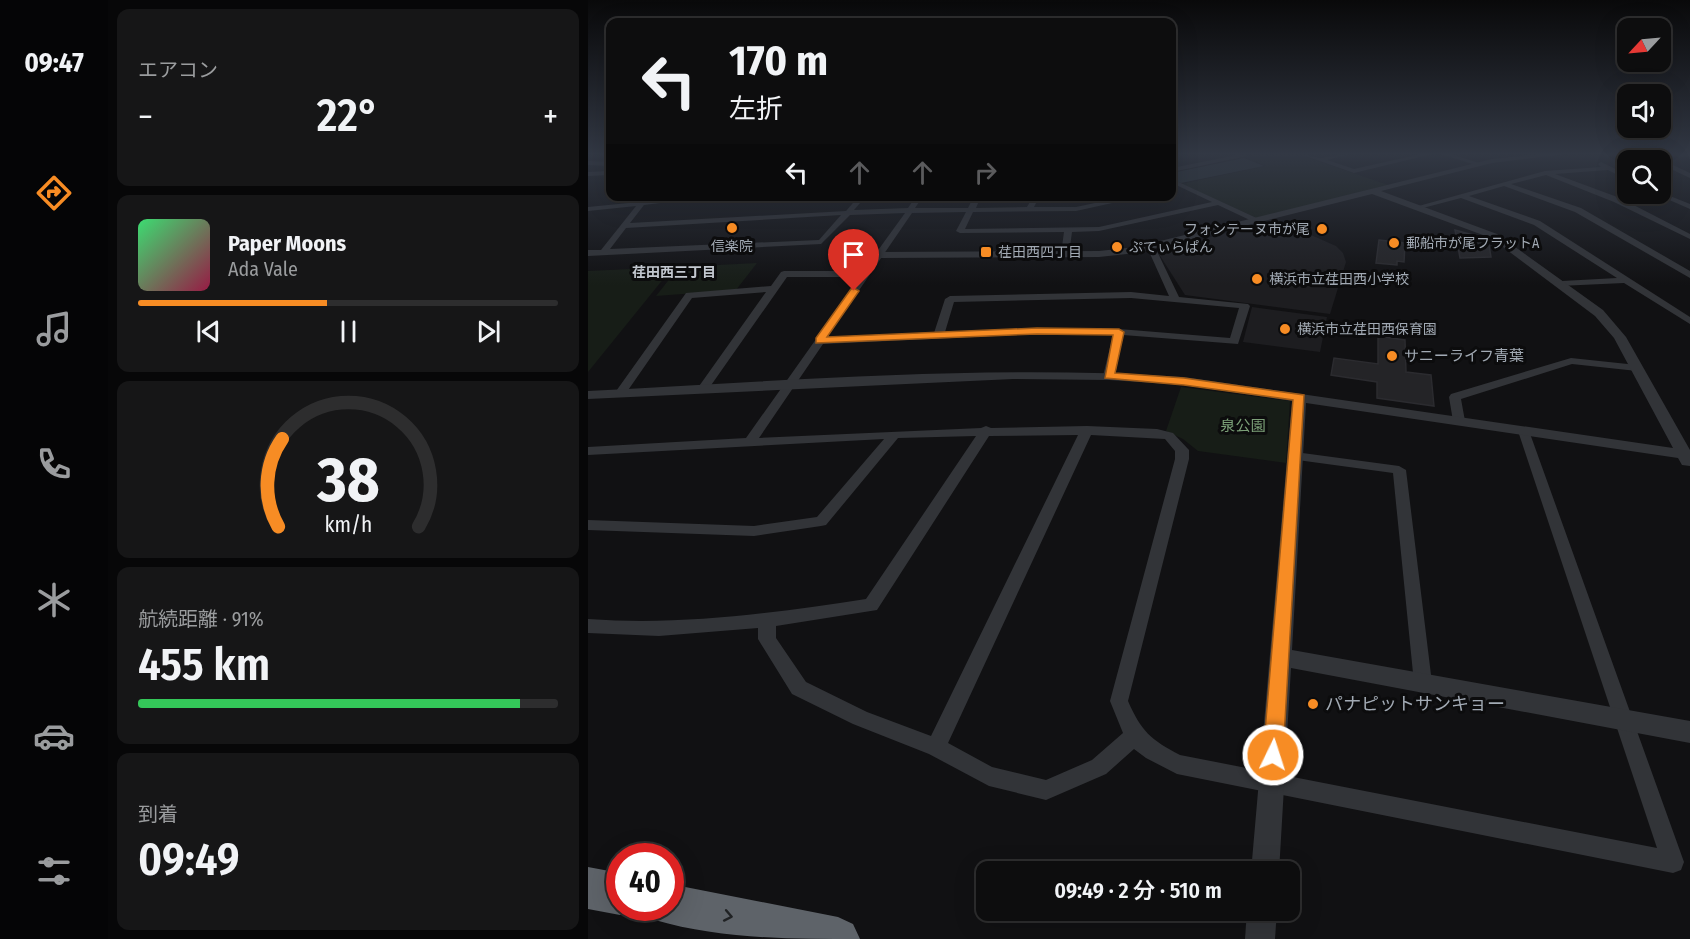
<!DOCTYPE html>
<html lang="ja">
<head>
<meta charset="utf-8">
<style>
  body { margin:0; font-family:"Fira Sans Condensed","Noto Sans JP",sans-serif; background:#161617; color:#f1f3f6; height:100vh; display:flex; flex-direction:column; font-size:22px; white-space:nowrap }
  * { box-sizing:border-box; margin:0 }
  p { font-size:20px; color:#9a9c9e }
  .icon { flex:none; width:33px; height:33px; fill:none; stroke:currentColor; stroke-width:2; stroke-linecap:round; stroke-linejoin:round }
  .map { position:relative; flex:1; overflow:hidden }
  .sheet { display:flex; flex-direction:column; gap:9px; padding:9px; background:#070708; width:480px }
  .sheet>* { flex:none }
  .top-card { position:absolute; left:18px; top:18px; width:570px; height:183px; border-radius:12px; box-shadow:0 6px 24px #0002,0 0 0 2px #2d2d2e; background:#0d0d0e; color:#f1f3f6; overflow:hidden }
  .needle { width:39px; rotate:244deg }
  .tools { position:absolute; left:1029px; top:18px; display:grid; gap:12px }
  .tools a { display:grid; place-items:center; width:54px; height:54px; border-radius:12px; background:#0d0d0e; box-shadow:0 6px 24px #0002,0 0 0 2px #2d2d2e; font-size:30px }
  .speed { position:absolute; left:18px; top:843px; display:flex; gap:12px; font-size:30px; font-weight:700; text-align:center }
  .speed>* { display:grid; place-content:center; width:78px; height:78px; border-radius:50%; background:#0d0d0e; box-shadow:0 6px 24px #0002,0 0 0 2px #2d2d2e; line-height:1 }
  .speed .limit { border:9px solid #d22; background:#fff; color:#111 }
  .pin { position:absolute; display:grid; place-items:center; width:51px; height:51px; color:#fff; margin:-62px -26px; border-radius:50% 50% 50% 0; rotate:-45deg; box-shadow:0 0 6px #0007 }
  .pin .icon { rotate:45deg }
  .me { position:absolute; width:66px; margin:-33px; rotate:4deg; stroke-linejoin:round; filter:drop-shadow(0 0 4px #0008) }
  .turn { display:flex; align-items:center; gap:21px; height:126px; padding:0 24px; font-size:27px }
  .turn .icon { width:78px; height:78px; stroke-width:2.5 }
  .turn b { display:block; font-size:42px; line-height:51px }
  .lanes { display:flex; align-items:center; height:57px; padding:0 24px; background:#0003; justify-content:center; gap:30px; direction:ltr }
  .lanes .off { opacity:.35 }
  .big { font-size:45px; font-weight:600; line-height:1.1 }
  .sheet .widget { flex:1; display:flex; flex-direction:column; justify-content:center; gap:9px; min-width:0; padding:0 21px; border-radius:12px; background:#161617 }
  .sheet .dial { align-items:center; gap:0 }
  .dial svg { height:156px; overflow:visible; fill:none; stroke:#2d2d2e; stroke-width:7; stroke-linecap:round; text-anchor:middle }
  .dial text { fill:#f1f3f6; stroke:none }
  .song { display:flex; align-items:center; gap:18px }
  .cover { width:72px; height:72px; border-radius:9px; background:linear-gradient(135deg,hsl(140 70% 55%),hsl(340 70% 35%)) }
  .played { height:6px; border-radius:3px; background:linear-gradient(90deg,#f78c24 45%,#2d2d2e 45%) }
  .keys { display:flex; justify-content:space-around; direction:ltr }
  .heat { display:flex; justify-content:space-between; align-items:center; font-size:33px; direction:ltr }
  .charge { height:9px; border-radius:4px; background:linear-gradient(90deg,#34c759 91%,#2d2d2e 0) }
  .trip { position:absolute; left:388px; top:861px; width:324px; height:60px; border-radius:12px; background:#0d0d0e; box-shadow:0 6px 24px #0002,0 0 0 2px #2d2d2e; font-weight:600; line-height:60px; text-align:center }
  main { display:flex; flex:1; min-height:0 }
  .menu { display:flex; flex-direction:column; width:108px; justify-content:space-around; align-items:center; background:#050506; color:#9a9c9e }
  .menu .icon { width:42px; height:42px }
  .menu .selected { color:#f78c24 }
  .menu b { font-size:27px; color:#f1f3f6 }
  .map>svg:first-child { display:block }
</style>
</head>
<body>
<main>
<nav class="menu">
<b>09:47</b>
<svg class="icon selected" aria-label="directions" viewBox="0 0 24 24"><path d="M12 3l9 9-9 9-9-9zM9 14v-3h6M13 9l2 2-2 2"/></svg>
<svg class="icon" aria-label="music" viewBox="0 0 24 24"><path d="M9 18V5l10-2v13"/><circle cx="6" cy="18" r="3"/><circle cx="16" cy="16" r="3"/></svg>
<svg class="icon" aria-label="phone" viewBox="0 0 24 24"><path d="M5 4h4l2 5-3 2q2 4 5 5l2-3 5 2v4C11 20 4 13 5 4z"/></svg>
<svg class="icon" aria-label="climate" viewBox="0 0 24 24"><path d="M12 3v18M4 7l16 10M4 17L20 7"/></svg>
<svg class="icon" aria-label="car" viewBox="0 0 24 24"><path d="M5 17H2v-5l4-1 3-4h7l3 4 3 1v5h-3M9 17h6M6 11h13"/><circle cx="7" cy="17" r="2"/><circle cx="17" cy="17" r="2"/></svg>
<svg class="icon" aria-label="filters" viewBox="0 0 24 24"><path d="M4 7h16M4 17h16"/><circle cx="9" cy="7" r="2"/><circle cx="15" cy="17" r="2"/></svg>
</nav>
<section class="sheet">
<div class="widget"><p>エアコン</p>
<div class="heat"><a>−</a><b class="big">22°</b><a>+</a></div>
</div>
<div class="widget">
<div class="song"><i class="cover"></i><div><b>Paper Moons</b><p>Ada Vale</p></div></div>
<div class="played"></div>
<div class="keys"><svg class="icon" aria-label="previous" viewBox="0 0 24 24"><path d="M18 5L8 12l10 7zM5 5v14"/></svg><svg class="icon" aria-label="pause" viewBox="0 0 24 24"><path d="M8 5v14M16 5v14"/></svg><svg class="icon" aria-label="next" viewBox="0 0 24 24"><path d="M6 5l10 7-10 7zM19 5v14"/></svg></div>
</div>
<div class="widget dial"><svg viewBox="0 0 100 80">
<path d="M14 69A42 42 0 1 1 86 69"/>
<path d="M14 69A42 42 0 0 1 16 24" stroke="#f78c24"/>
<text x="50" y="56" font-size="32" font-weight="700">38</text>
<text x="50" y="72" font-size="11">km/h</text>
</svg></div>
<div class="widget"><p>航続距離 · 91%</p><b class="big">455 km</b><div class="charge"></div></div>
<div class="widget"><p>到着</p><b class="big">09:49</b></div>
</section>
<div class="map">
<svg width="1102" height="939" viewBox="0 0 1102 939">
  <rect width="100%" height="100%" fill="#111113"/>
  <g fill="#1d1d20">
    <polygon points="689,220 748,246 755,253 758,262 742,314 597,295 569,251"/>
    <polygon points="664,307 739,317 732,352 655,342"/>
  </g>
  <g fill="#171d17">
    <polygon points="673,154 709,154 800,185 669,218 593,184 678,166 657,157"/>
    <polygon points="169,263 148,290 68,296 91,267"/>
    <polygon points="85,267 0,372 0,271"/>
    <polygon points="593,387 702,401 698,463 610,451 595,439 578,431"/>
  </g>
  <polygon fill="#273236" points="656,158 676,166 593,183 584,179 584,173"/>
  <g fill="#242427" stroke="#2b2b2f" stroke-width="1.5">
    <polygon points="867,230 900,239 903,257 872,258"/>
    <polygon points="791,240 817,243 816,262 809,261 809,265 788,263"/>
    <polygon points="790,336 817,340 818,372 843,375 846,406 789,398 789,382 743,375 746,358 790,364"/>
  </g>
  <g fill="none" stroke-linecap="round" stroke-linejoin="round">
    <g fill="#323438" fill-rule="evenodd">
      <polygon points="10,154 22,154 22,157"/>
      <polygon points="648,154 659,156 584,172 584,168 649,155"/>
      <polygon points="712,154 732,158 761,154 739,160 766,169 833,154 844,154 766,173"/>
      <polygon points="853,154 863,154 894,164 891,166"/>
      <polygon points="0,161 22,162 22,166 0,165"/>
      <polygon points="1013,162 1040,175 1040,180 1020,170 967,174 1032,198 1102,234 1102,239 1026,202 958,175 923,184 993,208 1102,271 1102,278 987,212 916,186 881,196 952,221 1102,317 1102,324 1036,283 971,286 971,282 974,281 1029,278 946,225 873,198 831,209 827,207 957,171 1013,167 1010,164"/>
      <polygon points="22,171 22,175 0,176 0,172"/>
      <path d="M584,179l89,41 -7,2 -36,-17 -119,26 -27,1 -3,22 -4,3 -4,-3 3,-22 -104,1 -4,-2 10,-19 -54,1 -85,124 107,-4 11,-34 5,-3 181,-4 38,4 -22,-49 4,-2 4,2 24,50 69,7 2,2 -12,38 -115,-9 -8,41 -6,3 -6,-3 10,-41 -76,-1 -214,10 -64,94 222,-10 5,-2 5,2 96,-2 70,3 16,4 16,17v9l-61,242c13,30 23,39 52,54l477,93 -139,-417 6,-4 4,1 156,434 -3,8 -8,3 -496,-99 -31,-16 -12,-9 -28,25 -60,26 -57,-14 -60,-32 -76,-30 -61,-30 -31,-50 -3,-5v-11l-99,8 -71,-3v-14c94,7 185,-6 278,-20l110,-163 -78,2 -72,87 -5,1 -67,10 -166,-6v-10l166,6 63,-9 67,-78 -296,16v-8l158,-9 114,-161h-73l-80,114 -4,1 -6,-3 69,-97 -74,6 -68,98h-8l-2,-2 72,-101 85,-7 10,-14 3,-1h79l42,-58 -55,2 -29,29 -233,12v-6h13l35,-44 -48,5v-4l51,-5 6,-5 4,2 -2,2 41,-5h29l-73,9 -14,18 216,-12 13,-15h7l-12,14 54,-2 8,-12h7l-8,12h53l6,-12h7l-5,12 51,-1c5,-10 9,-11 20,-11l-10,5 -3,6h42l52,-11h16l-68,15 -103,1 -8,17 134,-2 113,-25 -40,-19zM253,215l-22,25 -209,9 16,-21zM543,298l108,10 -9,30 -111,-9 -82,-1 -92,4 9,-30zM490,435l-147,301 -64,-24 -61,-30 -30,-44v-12l101,-16 112,-174zM503,435l74,4 10,12v8l-65,242 13,32 -31,27 -46,20 -54,-13 -44,-24z"/>
      <polygon points="1072,192 1102,204 1102,209 1070,195 1069,194"/>
      <polygon points="983,358 1049,365 1055,368 1049,371 984,364 873,399 877,421 871,425 865,421 861,397 863,394"/>
      <polygon points="707,452 811,466 818,470 844,683 842,689 835,691 828,689 826,683 805,473 702,459 700,456 702,453"/>
    </g>
    <g fill="#323438" fill-rule="evenodd">
      <path d="M951,154h26l-73,9 -111,28 116,43 106,76 23,27 64,113v16l-8,-1 -4,-7 -372,-55 -14,247 398,71v22l-399,-75 -12,204h-28l41,-471 -108,-16 -75,-5 -96,-1 -425,20v-8c198,-10 398,-27 596,-14l489,71 -59,-110 -19,-22 -104,-78 -119,-44 -236,59 -37,4 -220,1 -5,-3 5,-3 220,-1 37,-4 356,-88z"/>
      <polygon points="1015,154 1102,154 1102,157 1019,156"/>
      <polygon points="1072,159 1102,173 1102,178 1072,164 1072,160 1069,160"/>
      <polygon points="659,910 689,910 687,939 657,939"/>
    </g>
    <g fill="#5e6369" fill-rule="evenodd">
      <polygon points="0,867 32,873 32,908 47,909 32,915 0,909"/>
      <path d="M82,884l168,33 15,7 7,15c-68,0 -141,0 -205,-19l-5,-12h20z"/>
    </g>
  </g>
  <defs><path id="oneway-chevron" d="M-2-3.5L2.5 0L-2 3.5" fill="none" stroke-width="1.6" stroke-linecap="round" stroke-linejoin="round" transform="scale(1.5)"/></defs>
  <use stroke="#202224" href="#oneway-chevron" transform="translate(140 916) rotate(11)"/>
  <linearGradient id="sky" x2="0" y2="1"><stop stop-color="#09090a"/><stop offset="0.54" stop-color="#323844"/><stop offset="1" stop-color="#323844" stop-opacity="0"/></linearGradient>
  <rect width="1102" height="285" fill="url(#sky)"/>
  <polygon fill="#f78c24" stroke="#a15b17" stroke-width="1.5" points="266,288 271,291 239,337 449,328 531,329 536,332 527,373 596,378 716,395 695,755 692,762 685,765 678,762 675,755 705,400 596,385 517,378 525,335 449,334 228,343 228,338 263,289"/>
  <g fill="#f78c24" stroke="#0c0c0d" stroke-width="2">
    <circle cx="144" cy="228" r="6"/>
    <circle cx="734" cy="229" r="6"/>
    <circle cx="806" cy="243" r="6"/>
    <circle cx="529" cy="247" r="6"/>
    <rect x="392" y="246" width="12" height="12" rx="3"/>
    <circle cx="669" cy="279" r="6"/>
    <circle cx="697" cy="329" r="6"/>
    <circle cx="804" cy="356" r="6"/>
    <circle cx="725" cy="704" r="6"/>
  </g>
  <g text-anchor="middle" stroke-width="6" stroke-linejoin="round" paint-order="stroke">
    <g font-size="14" fill="#a2aab4" stroke="#0c0c0d" text-anchor="start">
      <text x="722" y="234" text-anchor="end">フォンテーヌ市が尾</text>
      <text x="818" y="248">郵船市が尾フラットA</text>
      <text x="144" y="251" text-anchor="middle">信楽院</text>
      <text x="541" y="252">ぷてぃらぱん</text>
      <text x="410" y="257">荏田西四丁目</text>
      <text x="681" y="284">横浜市立荏田西小学校</text>
      <text x="709" y="334">横浜市立荏田西保育園</text>
    </g>
    <g font-size="14" font-weight="bold" fill="#c3c8d0" stroke="#0c0c0d">
      <text x="86" y="277">荏田西三丁目</text>
    </g>
    <g font-size="15" fill="#a2aab4" stroke="#0c0c0d" text-anchor="start">
      <text x="816" y="361">サニーライフ青葉</text>
    </g>
    <g font-size="15" fill="#7ca078" stroke="#0c0c0d">
      <text x="655" y="431">泉公園</text>
    </g>
    <g font-size="18" fill="#a2aab4" stroke="#0c0c0d" text-anchor="start">
      <text x="737" y="710">パナピットサンキョー</text>
    </g>
  </g>
</svg>
<div class="tools">
<a><svg class="needle" viewBox="-14 -14 28 28"><path d="M0-13l5 13h-10z" fill="#e53935"/><path d="M0 13l5-13h-10z" fill="#9a9c9e"/></svg></a>
<a><svg class="icon" aria-label="sound" viewBox="0 0 24 24"><path d="M4 9h4l5-4v14l-5-4H4zM17 9q2 3 0 6"/></svg></a>
<a><svg class="icon" aria-label="search" viewBox="0 0 24 24"><circle cx="10" cy="10" r="6"/><path d="M15 15l6 6"/></svg></a>
</div>
<div class="speed"><div class="limit">40</div></div>
<div class="pin" style="left:266px;top:291px;background:#d93025"><svg class="icon" aria-label="arrive" viewBox="0 0 24 24"><path d="M6 21V4h12l-3 4 3 4H6"/></svg></div>
<svg class="me" style="left:685px;top:755px" viewBox="-20 -20 40 40"><circle r="17" fill="#f78c24" stroke="#fff" stroke-width="3"/><path d="M0-11L8 9 0 5-8 9z" fill="#fff"/></svg>
<div class="trip">09:49 · 2 分 · 510 m</div>
<div class="top-card">
<div class="turn"><svg class="icon" aria-label="left" viewBox="0 0 24 24"><path d="M17 20v-9H6M10 6l-5 5 5 5"/></svg><div><b>170 m</b>左折</div></div>
<div class="lanes"><svg class="icon" aria-label="left" viewBox="0 0 24 24"><path d="M17 20v-9H6M10 6l-5 5 5 5"/></svg><svg class="icon off" aria-label="ahead" viewBox="0 0 24 24"><path d="M12 20V5M6 11l6-6 6 6"/></svg><svg class="icon off" aria-label="ahead" viewBox="0 0 24 24"><path d="M12 20V5M6 11l6-6 6 6"/></svg><svg class="icon off" aria-label="right" viewBox="0 0 24 24"><path d="M7 20v-9h11M14 6l5 5-5 5"/></svg></div>
</div>
</div>
</main>
</body>
</html>
